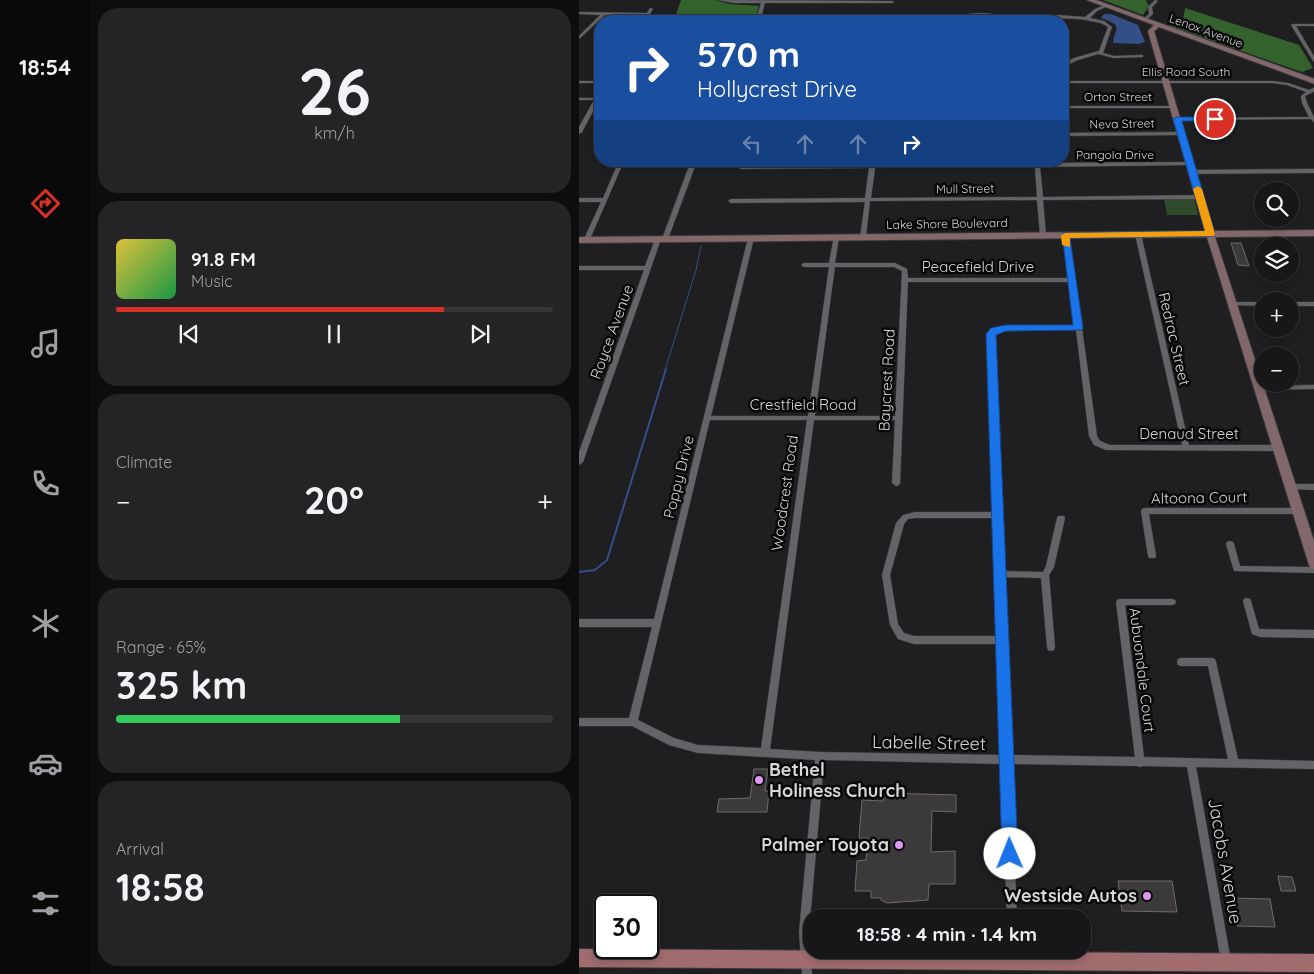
<!DOCTYPE html>
<html lang="en">
<head>
<meta charset="utf-8">
<style>
  body { margin:0; font-family:Quicksand,sans-serif; background:#242326; color:#f1f3f6; height:100vh; display:flex; flex-direction:column; font-size:19px; white-space:nowrap }
  * { box-sizing:border-box; margin:0 }
  p { font-size:16px; color:#9e9fa2 }
  .icon { flex:none; width:28px; height:28px; fill:none; stroke:currentColor; stroke-width:2; stroke-linecap:round; stroke-linejoin:round }
  .map { position:relative; flex:1; overflow:hidden }
  .details { display:flex; flex-direction:column; gap:8px; padding:8px; background:#0d0c0e; width:489px }
  .details>* { flex:none }
  .top-card { position:absolute; left:15px; top:15px; width:475px; height:152px; border-radius:20px; box-shadow:0 2px 8px #0003,0 0 0 1px #363538; background:#1a4fa0; color:#fff; overflow:hidden }
  .controls { position:absolute; left:675px; top:182px; display:grid; gap:10px }
  .controls a { display:grid; place-items:center; width:45px; height:45px; border-radius:50%; background:#171619; box-shadow:0 2px 8px #0003,0 0 0 1px #363538; font-size:25px }
  .speed { position:absolute; left:15px; top:894px; display:flex; gap:10px; font-size:25px; font-weight:700; text-align:center }
  .speed>* { display:grid; place-content:center; width:65px; height:65px; border-radius:50%; background:#171619; box-shadow:0 2px 8px #0003,0 0 0 1px #363538; line-height:1 }
  .speed .limit { border:2px solid #111; border-radius:8px; background:#fff; color:#111 }
  .pin { position:absolute; display:grid; place-items:center; width:42px; height:42px; color:#fff; margin:-21px; border:2px solid #fff; border-radius:50%; box-shadow:0 1px 5px #0007 }
  .me { position:absolute; width:55px; margin:-28px; rotate:359deg; stroke-linejoin:round; filter:drop-shadow(0 0 4px #0008) }
  .turn { display:flex; align-items:center; gap:18px; height:105px; padding:0 20px; font-size:22px }
  .turn .icon { width:65px; height:65px; stroke-width:2.5 }
  .turn b { display:block; font-size:35px; line-height:42px }
  .lanes { display:flex; align-items:center; height:48px; padding:0 20px; background:#0003; justify-content:center; gap:25px; direction:ltr }
  .lanes .off { opacity:.35 }
  .big { font-size:38px; font-weight:700; line-height:1.1 }
  .details .widget { flex:1; display:flex; flex-direction:column; justify-content:center; gap:8px; min-width:0; padding:0 18px; border-radius:20px; background:#242326 }
  .details .dial { align-items:center; gap:0 }
  .dial b { font-size:65px; line-height:1 }
  .song { display:flex; align-items:center; gap:15px }
  .cover { width:60px; height:60px; border-radius:8px; background:linear-gradient(135deg,hsl(50 70% 55%),hsl(140 70% 35%)) }
  .played { height:5px; border-radius:2px; background:linear-gradient(90deg,#d93025 75%,#363538 75%) }
  .keys { display:flex; justify-content:space-around; direction:ltr }
  .heat { display:flex; justify-content:space-between; align-items:center; font-size:28px; direction:ltr }
  .charge { height:8px; border-radius:4px; background:linear-gradient(90deg,#34c759 65%,#363538 0) }
  .trip { position:absolute; left:224px; top:909px; width:288px; height:50px; border-radius:20px; background:#171619; box-shadow:0 2px 8px #0003,0 0 0 1px #363538; font-weight:700; line-height:50px; text-align:center }
  main { display:flex; flex:1; min-height:0 }
  .dock { display:flex; flex-direction:column; width:90px; justify-content:space-around; align-items:center; background:#09090a; color:#9e9fa2 }
  .dock .icon { width:35px; height:35px }
  .dock .on { color:#d93025 }
  .dock b { font-size:22px; color:#f1f3f6 }
  .map>svg:first-child { display:block }
</style>
</head>
<body>
<main>
<nav class="dock">
<b>18:54</b>
<svg class="icon on" aria-label="directions" viewBox="0 0 24 24"><path d="M12 3l9 9-9 9-9-9zM9 14v-3h6M13 9l2 2-2 2"/></svg>
<svg class="icon" aria-label="music" viewBox="0 0 24 24"><path d="M9 18V5l10-2v13"/><circle cx="6" cy="18" r="3"/><circle cx="16" cy="16" r="3"/></svg>
<svg class="icon" aria-label="phone" viewBox="0 0 24 24"><path d="M5 4h4l2 5-3 2q2 4 5 5l2-3 5 2v4C11 20 4 13 5 4z"/></svg>
<svg class="icon" aria-label="climate" viewBox="0 0 24 24"><path d="M12 3v18M4 7l16 10M4 17L20 7"/></svg>
<svg class="icon" aria-label="car" viewBox="0 0 24 24"><path d="M5 17H2v-5l4-1 3-4h7l3 4 3 1v5h-3M9 17h6M6 11h13"/><circle cx="7" cy="17" r="2"/><circle cx="17" cy="17" r="2"/></svg>
<svg class="icon" aria-label="filters" viewBox="0 0 24 24"><path d="M4 7h16M4 17h16"/><circle cx="9" cy="7" r="2"/><circle cx="15" cy="17" r="2"/></svg>
</nav>
<section class="details">
<div class="widget dial"><b>26</b><p>km/h</p></div>
<div class="widget">
<div class="song"><i class="cover"></i><div><b>91.8 FM</b><p>Music</p></div></div>
<div class="played"></div>
<div class="keys"><svg class="icon" aria-label="previous" viewBox="0 0 24 24"><path d="M18 5L8 12l10 7zM5 5v14"/></svg><svg class="icon" aria-label="pause" viewBox="0 0 24 24"><path d="M8 5v14M16 5v14"/></svg><svg class="icon" aria-label="next" viewBox="0 0 24 24"><path d="M6 5l10 7-10 7zM19 5v14"/></svg></div>
</div>
<div class="widget"><p>Climate</p>
<div class="heat"><a>−</a><b class="big">20°</b><a>+</a></div>
</div>
<div class="widget"><p>Range · 65%</p><b class="big">325 km</b><div class="charge"></div></div>
<div class="widget"><p>Arrival</p><b class="big">18:58</b></div>
</section>
<div class="map">
<svg width="736" height="974" viewBox="0 0 736 974">
  <rect width="100%" height="100%" fill="#1f1e21"/>
  <polygon fill="#2f4b2b" points="585,198 615,198 619,215 588,215"/>
  <g fill="#33622d">
    <polygon points="102,0 137,0 150,4 180,6 176,21 95,21"/>
    <polygon points="524,0 567,0 570,6 564,15"/>
    <polygon points="606,8 720,45 734,68 723,72 590,26 604,21"/>
  </g>
  <path fill="#344f86" d="M525,14h7l27,11 7,17 -6,2 -26,-1c2,-16 11,-17 -12,-25z"/>
  <g fill="none" stroke-linecap="round" stroke-linejoin="round">
    <polyline stroke="#344f86" stroke-width="1" points="86,370 117,270 122,246"/>
    <polyline stroke="#344f86" stroke-width="2" points="0,572 16,570 28,560 87,369"/>
  </g>
  <g fill="#3c393a" stroke="#6f6b6d">
    <polygon points="652,243 662,243 670,266 659,265"/>
    <polygon points="175,769 189,769 186,791 190,791 188,812 138,812 140,799 171,798"/>
    <polygon points="305,793 377,795 377,812 353,811 352,852 376,851 376,884 350,884 349,900 308,903 302,900 302,898 292,898 292,891 276,891 278,861 287,860 289,838 280,838 283,800 304,801"/>
    <polygon points="699,876 713,877 717,891 702,891"/>
    <polygon points="539,881 593,881 598,912 543,911"/>
    <polygon points="653,898 691,899 696,927 658,926"/>
  </g>
  <g fill="none" stroke-linecap="round" stroke-linejoin="round">
    <defs>
      <g id="street">
        <polygon points="139,0 313,1 315,2 313,3 186,3 181,21 177,21 182,3 155,3"/>
        <polygon points="576,0 579,1 573,7 574,14 566,21 564,21 564,19 570,14 569,7"/>
        <path d="M526,5h1v2l-9,4 -7,7 14,3 8,6 -9,26 11,3 27,-1h2v2l-29,1 -16,-4 -20,6 -15,7v-3l11,-6 25,-7 9,-24c-7,-5 -14,-5 -22,-7 -27,-4 -53,1 -79,1 -16,-14 -51,1 -70,0 16,-7 61,-13 74,0l47,-6 27,2 10,-8z"/>
        <polygon points="71,8 74,9 67,21 63,21 66,15 26,15 0,39 0,36 21,15 0,14 0,12 68,13"/>
        <polygon points="394,20 422,20 424,21 392,21"/>
        <polygon points="714,24 736,24 736,26 717,26 736,58 736,64 712,25"/>
        <rect x="0" y="81" width="21" height="2"/>
        <path d="M484,81h209l16,2 21,7 6,-3v4l-10,5c2,11 10,18 10,28l-4,-5 -134,1 -2,-1 2,-1 132,-1 -7,-14 -1,-7 5,-4 -19,-7 -15,-2h-209z"/>
        <polygon points="0,98 21,98 21,100 20,100 3,132 0,134 0,127 15,100 0,100"/>
        <polygon points="484,106 594,106 596,107 594,108 484,108"/>
        <polygon points="602,132 605,134 604,135 484,136 484,133"/>
        <polygon points="40,161 45,161 11,239 8,241 6,240 5,239 22,202 0,202 0,198 24,198"/>
        <polygon points="112,161 118,161 89,239 86,241 84,240 83,239"/>
        <path d="M291,161h6l-1,4 160,-2 -1,-2h6v2l150,-1 2,1v2l-152,2 3,30 157,-2 3,2 -3,2 -157,1 3,35 -3,2 -3,-2 -3,-35 -167,1 -4,36 -3,2 -3,-2 5,-35 -134,1 -3,-2 3,-2 134,-1 4,-30 -128,1 -3,-2 3,-2h129zM456,167l2,30 -166,1 4,-30z"/>
        <polygon points="736,169 736,173 614,174 611,172 614,170"/>
        <path d="M559,232l3,2 48,211h89l4,3 -4,3 -172,-1 -12,-5 -5,-9 -13,-106 -75,1 -5,1 -3,6 10,233 40,1 3,-6 11,-48 1,-2h6l1,2 -11,49 -5,8 6,72 -1,3 -3,1 -3,-1 -1,-3 -6,-69 -38,-1 8,178 124,2 -19,-155 1,-2 3,-1h52l3,1 1,2 -1,2 -3,1h-47l19,152 84,2 -20,-93h-27l-3,-1 -1,-3 1,-3 3,-1h31l3,1 1,3 22,97 77,2v8l-119,-2 35,194 -1,4 -4,1 -4,-1 -1,-4 -34,-194 -44,-1 -3,1 -3,-1 -126,-2 6,154h-10l-6,-154 -177,-4 -15,172 3,42h-10l-3,-42 16,-172 -117,-7 -29,-8 -37,-19h-53v-8h50l23,-91h-73v-8h75l94,-381 3,-2 3,2 -43,178h97l21,-149h-25l-3,-2 3,-2h25l5,-27h4l1,1 -4,26h60l12,6 1,9h161l-6,-43 3,-2 3,2 28,201 3,5 10,4h72l-47,-211zM256,267h59l8,4 -7,145h-80zM329,282h161l6,44 -75,1 -8,3 -5,8 6,174h-78l-12,3 -7,8 -14,52 8,50 8,14 16,5h83l4,111 -181,-3 -50,-3 44,-329h81l-3,63 4,3 3,-1 1,-2zM131,420h97l-46,328 -63,-3 -24,-7 -36,-18zM336,518h78l4,118h-83l-10,-3 -6,-9 -8,-49 14,-51 4,-5z"/>
        <polygon points="79,237 82,239 72,268 4,462 0,465 0,452 65,270 0,270 0,266 66,266 76,239"/>
        <polygon points="654,302 684,302 684,306 652,305 652,303"/>
        <rect x="711" y="302" width="25" height="4"/>
        <polygon points="736,385 736,389 680,390 677,388 680,386"/>
        <polygon points="711,484 736,484 736,490 708,489 707,487 708,485"/>
        <polygon points="566,508 718,508 721,509 722,511 721,513 718,514 570,514 577,556 576,558 570,558 569,556 562,511 563,509"/>
        <polygon points="651,541 654,542 655,544 661,566 736,567 736,573 655,571 647,544 648,542"/>
        <polygon points="668,598 671,599 672,601 680,629 736,630 736,638 681,637 673,634 664,601 665,599"/>
      </g>
      <polygon id="secondary" points="508,0 517,0 736,79 736,84 580,27 575,31 635,231 736,230 736,236 636,237 736,544 736,570 732,568 730,565 628,237 0,243 0,237 626,231 569,31 575,25"/>
      <polygon id="primary" points="0,949 736,954 736,972 0,967"/>
    </defs>
    <use href="#street" stroke="#3a3a3c" stroke-width="1"/>
    <use href="#secondary" stroke="#3a3a3c" stroke-width="2"/>
    <use href="#primary" stroke="#3a3a3c" stroke-width="2"/>
    <use href="#street" fill="#646367" fill-rule="evenodd"/>
    <use href="#secondary" fill="#82686b" fill-rule="evenodd"/>
    <use href="#primary" fill="#a06c6e" fill-rule="evenodd"/>
  </g>
  <polygon fill="#1a73e8" stroke="#114b97" points="598,117 636,117 640,119 636,121 603,121 636,234 635,236 491,238 504,328 503,330 427,331 417,335 439,854 437,859 431,862 426,859 423,854 407,334 412,328 427,325 494,325 483,233 626,231 594,119"/>
  <polygon fill="#f59e0b" points="619,186 623,189 636,234 635,236 491,238 491,247 483,245 482,235 486,233 626,231 614,189"/>
  <g fill="#de98f2" stroke="#090809" stroke-width="2">
    <circle cx="180" cy="780" r="5"/>
    <circle cx="320" cy="845" r="5"/>
    <circle cx="568" cy="896" r="5"/>
  </g>
  <g text-anchor="middle" stroke-width="5" stroke-linejoin="round" paint-order="stroke">
    <g font-size="12" fill="#d7d7d9" stroke="#090809">
      <text transform="translate(627 31) rotate(20)" y="4">Lenox Avenue</text>
      <text x="607" y="76">Ellis Road South</text>
      <text x="539" y="101">Orton Street</text>
      <text transform="translate(543 124) rotate(-1)" y="4">Neva Street</text>
      <text x="536" y="159">Pangola Drive</text>
      <text transform="translate(386 189) rotate(-1)" y="4">Mull Street</text>
      <text transform="translate(368 224) rotate(-1)" y="4">Lake Shore Boulevard</text>
    </g>
    <g font-size="15" fill="#d7d7d9" stroke="#090809">
      <text x="399" y="272">Peacefield Drive</text>
      <text transform="translate(33 332) rotate(-70)" y="5">Royce Avenue</text>
      <text transform="translate(595 339) rotate(77)" y="5">Redrac Street</text>
      <text transform="translate(308 380) rotate(-87)" y="5">Baycrest Road</text>
      <text x="224" y="410">Crestfield Road</text>
      <text x="610" y="439">Denaud Street</text>
      <text transform="translate(100 477) rotate(-76)" y="5">Poppy Drive</text>
      <text transform="translate(206 493) rotate(-82)" y="5">Woodcrest Road</text>
      <text transform="translate(620 498) rotate(-1)" y="5">Altoona Court</text>
      <text transform="translate(563 670) rotate(83)" y="5">Aubuondale Court</text>
    </g>
    <g font-size="18" fill="#d7d7d9" stroke="#090809">
      <text transform="translate(350 743) rotate(1)" y="6">Labelle Street</text>
      <text transform="translate(646 861) rotate(80)" y="6">Jacobs Avenue</text>
    </g>
    <g font-size="18" font-weight="bold" fill="#d7d7d9" stroke="#090809" text-anchor="end">
      <text x="190" y="776" text-anchor="start">Bethel<tspan x="190" dy="21">Holiness Church</tspan></text>
      <text x="310" y="851">Palmer Toyota</text>
      <text x="558" y="902">Westside Autos</text>
    </g>
  </g>
</svg>
<div class="controls">
<a><svg class="icon" aria-label="search" viewBox="0 0 24 24"><circle cx="10" cy="10" r="6"/><path d="M15 15l6 6"/></svg></a>
<a><svg class="icon" aria-label="layers" viewBox="0 0 24 24"><path d="M12 4l9 5-9 5-9-5zM3 14l9 5 9-5"/></svg></a>
<a>+</a>
<a>−</a>
</div>
<div class="speed"><div class="limit">30</div></div>
<div class="pin" style="left:636px;top:119px;background:#d93025"><svg class="icon" aria-label="arrive" viewBox="0 0 24 24"><path d="M6 21V4h12l-3 4 3 4H6"/></svg></div>
<svg class="me" style="left:431px;top:854px" viewBox="-20 -20 40 40"><circle r="19" fill="#fff"/><path d="M0-13L10 11 0 6-10 11z" fill="#1a73e8"/></svg>
<div class="trip">18:58 · 4 min · 1.4 km</div>
<div class="top-card">
<div class="turn"><svg class="icon" aria-label="right" viewBox="0 0 24 24"><path d="M7 20v-9h11M14 6l5 5-5 5"/></svg><div><b>570 m</b>Hollycrest Drive</div></div>
<div class="lanes"><svg class="icon off" aria-label="left" viewBox="0 0 24 24"><path d="M17 20v-9H6M10 6l-5 5 5 5"/></svg><svg class="icon off" aria-label="ahead" viewBox="0 0 24 24"><path d="M12 20V5M6 11l6-6 6 6"/></svg><svg class="icon off" aria-label="ahead" viewBox="0 0 24 24"><path d="M12 20V5M6 11l6-6 6 6"/></svg><svg class="icon" aria-label="right" viewBox="0 0 24 24"><path d="M7 20v-9h11M14 6l5 5-5 5"/></svg></div>
</div>
</div>
</main>
</body>
</html>
